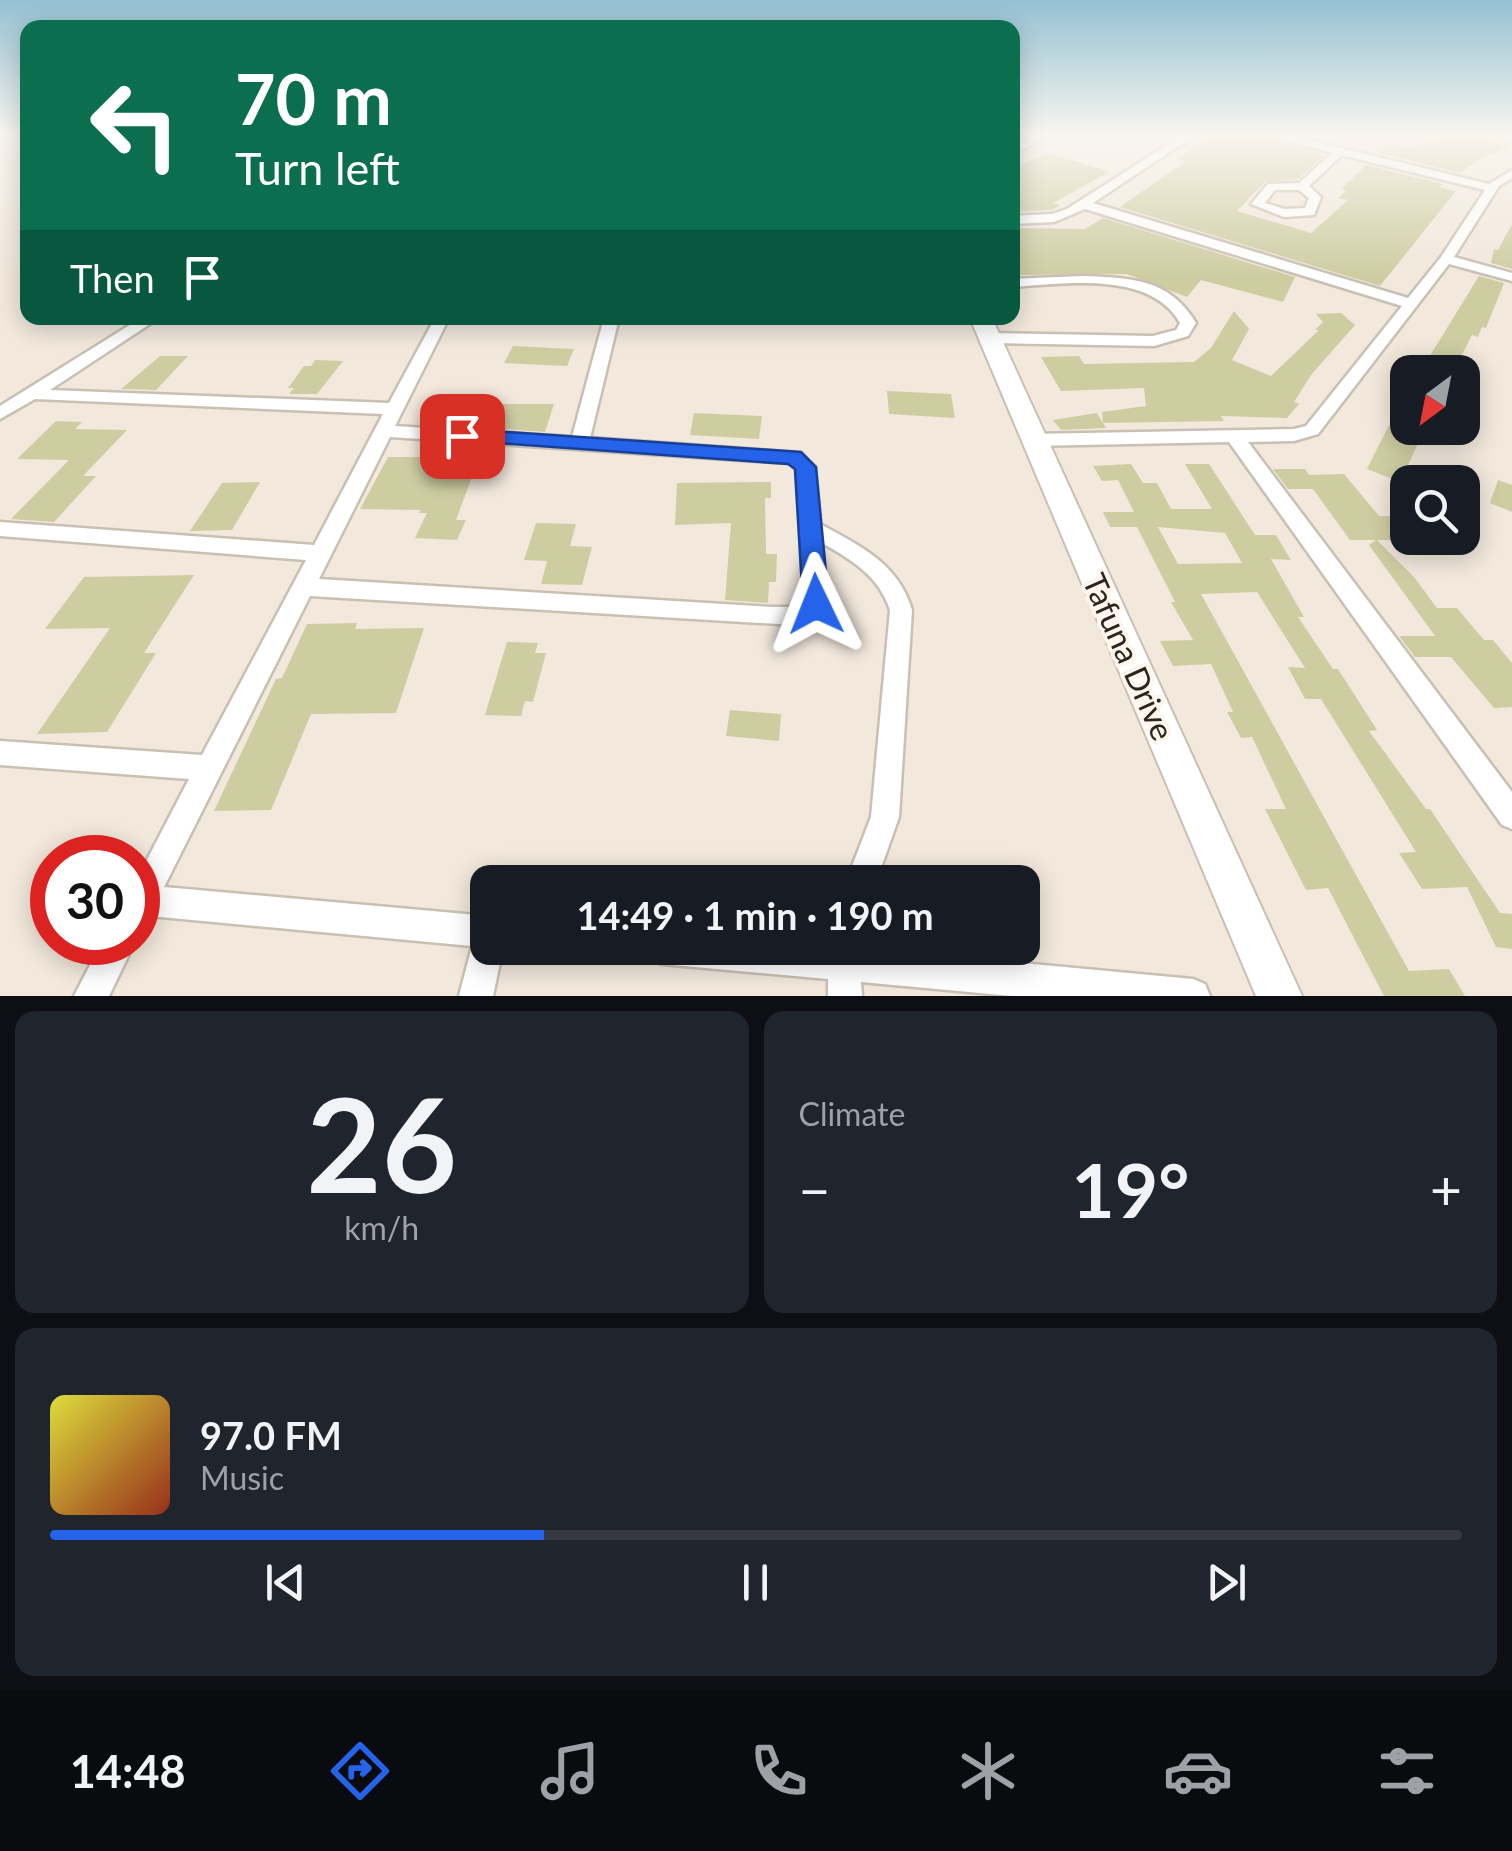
<!DOCTYPE html>
<html lang="en">
<head>
<meta charset="utf-8">
<style>
  body { margin:0; font-family:Lato,sans-serif; background:#20242c; color:#f1f3f6; height:100vh; display:flex; flex-direction:column; font-size:38px; white-space:nowrap }
  * { box-sizing:border-box; margin:0 }
  p { font-size:32px; color:#9ea1a6 }
  .icon { flex:none; width:55px; height:55px; fill:none; stroke:currentColor; stroke-width:2; stroke-linecap:round; stroke-linejoin:round }
  .map { position:relative; height:996px; overflow:hidden }
  .details { display:flex; flex-direction:column; gap:15px; padding:15px; background:#0d0f14; flex:1 }
  .details>* { flex:none }
  .guide { position:absolute; left:20px; top:20px; width:1000px; height:305px; border-radius:20px; box-shadow:0 5px 25px #0003; background:#0b6e4f; color:#fff; overflow:hidden }
  .needle { width:65px; rotate:212deg }
  .buttons { position:absolute; left:1390px; top:355px; display:grid; gap:20px }
  .buttons a { display:grid; place-items:center; width:90px; height:90px; border-radius:20px; background:#171b24; box-shadow:0 5px 25px #0003; font-size:50px }
  .speed { position:absolute; left:30px; top:835px; display:flex; gap:20px; font-size:50px; font-weight:700; text-align:center }
  .speed>* { display:grid; place-content:center; width:130px; height:130px; border-radius:50%; background:#171b24; box-shadow:0 5px 25px #0003; line-height:1 }
  .speed .limit { border:15px solid #d22; background:#fff; color:#111 }
  .pin { position:absolute; display:grid; place-items:center; width:85px; height:85px; color:#fff; margin:-42px; border-radius:20px; box-shadow:0 5px 15px #0006 }
  .me { position:absolute; width:110px; margin:-55px; rotate:358deg; stroke-linejoin:round; filter:drop-shadow(0 0 8px #0008) }
  .turn { display:flex; align-items:center; gap:35px; height:210px; padding:0 50px; font-size:45px }
  .turn .icon { width:130px; height:130px; stroke-width:2.5 }
  .turn b { display:block; font-size:70px; line-height:85px }
  .then { display:flex; align-items:center; height:95px; padding:0 50px; background:#0003; gap:20px; font-size:38px }
  .big { font-size:75px; font-weight:700; line-height:1.1 }
  .details .widget { flex:1; display:flex; flex-direction:column; justify-content:center; gap:15px; min-width:0; padding:0 35px; border-radius:20px; background:#20242c }
  .details .dial { align-items:center; gap:0 }
  .dial b { font-size:130px; line-height:1 }
  .song { display:flex; align-items:center; gap:30px }
  .cover { width:120px; height:120px; border-radius:15px; background:linear-gradient(135deg,hsl(60 70% 55%),hsl(10 70% 35%)) }
  .played { height:10px; border-radius:5px; background:linear-gradient(90deg,#2563eb 35%,#363941 35%) }
  .keys { display:flex; justify-content:space-around; direction:ltr }
  .heat { display:flex; justify-content:space-between; align-items:center; font-size:55px; direction:ltr }
  .details .tiles { flex:1; display:grid; gap:15px; grid-template-columns:1fr 1fr }
  .widget:last-child { grid-column:span 2 }
  .trip { position:absolute; left:470px; top:865px; width:570px; height:100px; border-radius:20px; background:#171b24; box-shadow:0 5px 25px #0003; font-weight:700; line-height:100px; text-align:center }
  .dock { display:flex; height:160px; justify-content:space-around; align-items:center; background:#090b0e; color:#9ea1a6 }
  .dock .icon { width:70px; height:70px }
  .dock .selected { color:#2563eb }
  .dock b { font-size:45px; color:#f1f3f6 }
  .map>svg:first-child { display:block }
</style>
</head>
<body>
<div class="map">
<svg width="1512" height="996" viewBox="0 0 1512 996">
  <rect width="100%" height="100%" fill="#f2e8dc"/>
  <g fill="#cecda2" fill-rule="evenodd">
    <polygon points="1213,136 1268,136 1324,155 1298,179 1265,182 1237,211 1311,233 1348,200 1338,198 1346,191 1341,189 1366,165 1443,184 1438,187 1456,191 1380,286 1120,207 1186,161 1177,159"/>
    <polygon points="1454,136 1472,136 1510,147 1481,158 1460,173 1379,153 1389,145 1405,149"/>
    <polygon points="1047,153 1109,172 1053,203 1060,205 1052,210 1012,212 1012,170"/>
    <polygon points="1103,218 1295,277 1283,302 1201,280 1187,297 1127,274 1012,275 1012,228 1085,229"/>
    <polygon points="1512,224 1512,269 1491,263 1494,249 1498,250"/>
    <polygon points="1479,276 1504,283 1486,328 1482,327 1478,337 1472,335 1453,372 1420,372"/>
    <polygon points="1234,311 1249,329 1232,360 1271,376 1319,330 1315,330 1323,322 1316,314 1341,313 1355,325 1311,375 1294,402 1299,404 1287,418 1221,416 1224,421 1103,423 1102,412 1146,406 1144,388 1061,391 1041,357 1079,356 1084,364 1194,362 1211,348"/>
    <polygon points="513,346 552,348 574,349 567,366 504,363"/>
    <polygon points="160,356 188,356 156,390 121,389"/>
    <polygon points="315,360 343,361 317,394 289,394 294,388 288,388 304,366 311,366"/>
    <polygon points="887,391 951,394 955,418 889,414"/>
    <polygon points="1408,402 1408,432 1421,437 1400,482 1367,469 1389,425 1395,427"/>
    <polygon points="487,404 554,404 545,432 478,427"/>
    <polygon points="694,413 762,416 759,439 690,435"/>
    <polygon points="1097,413 1106,428 1061,430 1053,420"/>
    <polygon points="56,421 82,422 75,429 127,430 83,476 96,476 54,522 11,519 69,460 17,459"/>
    <polygon points="388,457 428,457 424,464 473,464 468,476 472,477 456,520 466,520 457,540 415,538 427,513 419,513 421,510 360,509"/>
    <path d="M1131,464l12,19h14l14,26h41l-27,-45h24l46,71h21l15,25 -20,-1 33,58h-6l35,52h5l39,61 -8,1 57,78h4l70,104 12,1v35l-16,-2 -29,-60 -45,2 -23,-36 17,-1 -95,-153h-16l-17,-32 17,1 -48,-76 -56,2 208,377 40,-2 16,27h-81l-56,-108 -22,2 -41,-81h21l-34,-72 -11,1 -14,-26h6l-22,-48 -38,2 -13,-25 33,-1 -22,-38h4l-38,-75h-27l-7,-15h31l-16,-32 -16,1 -9,-15zM1158,527l67,6 17,30 -64,1z"/>
    <polygon points="1273,469 1305,469 1309,475 1344,474 1379,516 1395,516 1408,538 1414,540 1377,540 1414,577 1437,608 1457,608 1484,640 1493,640 1512,663 1512,707 1494,708 1451,657 1415,657 1399,636 1435,636 1369,545 1376,540 1350,540 1313,489 1288,489"/>
    <polygon points="1498,480 1512,485 1512,512 1490,503"/>
    <polygon points="260,482 232,530 190,531 222,483"/>
    <polygon points="771,482 771,498 765,498 766,554 777,554 776,582 769,582 768,603 725,600 731,523 675,525 677,483"/>
    <polygon points="536,523 576,524 570,546 592,547 582,585 541,584 547,561 524,560"/>
    <polygon points="194,575 144,653 156,653 107,732 37,734 110,628 45,629 84,577"/>
    <polygon points="357,623 355,629 424,628 396,713 311,714 271,810 214,811 276,679 282,678 307,624"/>
    <polygon points="507,642 538,643 535,653 546,653 533,702 525,701 521,716 485,715"/>
    <polygon points="730,710 781,714 779,741 726,736"/>
  </g>
  <g fill="none" stroke-linecap="round" stroke-linejoin="round">
    <defs>
      <g id="minor">
        <polygon points="1033,136 1047,136 1012,156 1012,148"/>
        <path d="M1181,136h13l-101,67 315,95 33,-41 44,-67 -143,-35 -33,31 12,11 -7,18 -30,2 -33,-13 17,-20 31,-1 33,-30 -61,-17h20l198,48 23,-14v8l-13,8 -45,71 58,16v8l-63,-17 -131,170 -24,7 -46,1 264,350v37l-10,-4 -273,-383 -197,4 -9,-6 9,-6 262,-5 12,-3 96,-120 -317,-97 -31,13 -42,2v-8l40,-2 15,-5zM1275,190h24l10,8 -4,10 -20,1 -20,-6z"/>
        <path d="M1083,276c48,2 86,2 113,47l-8,13 -34,10 -163,-3 -8,-5 8,-5 162,3 23,-6 4,-7c-30,-53 -116,-39 -168,-36v-8z"/>
        <path d="M141,318h18l-109,72 339,13 46,-85h14l-54,108 177,11 32,-119h15l-29,120 211,15 14,14 5,57c40,22 78,39 92,86l-13,207 -23,65h-30l25,-65 19,-207c-11,-34 -38,-50 -68,-67l5,61 -3,6 -29,15 -485,-29 -146,291 324,29v32h15l-10,48h-34l13,-50 -322,-30 -12,6v-45l51,-98 -189,-14v-24l202,14 104,-195 -306,-24v-14l314,23 69,-131 -348,-15 -35,20v-13zM390,437l399,26 7,6 8,131 -12,7h-20l-453,-28z"/>
        <polygon points="102,942 135,942 109,996 74,996"/>
        <polygon points="645,948 860,948 1193,979 1205,984 1210,996 1012,996 861,982 862,996 828,996 828,979 661,964 650,959"/>
      </g>
      <polygon id="tertiary" points="1503,136 1512,136 1512,141"/>
      <polygon id="secondary" points="970,318 992,318 1302,996 1256,996"/>
    </defs>
    <use href="#minor" stroke="#c9c0b4" stroke-width="5"/>
    <use href="#tertiary" stroke="#c9c0b4" stroke-width="5"/>
    <use href="#secondary" stroke="#c9c0b4" stroke-width="4"/>
    <use href="#minor" fill="#fff" fill-rule="evenodd"/>
    <use href="#tertiary" fill="#fff" fill-rule="evenodd"/>
    <use href="#secondary" fill="#fff" fill-rule="evenodd"/>
  </g>
  <linearGradient id="sky" x2="0" y2="1"><stop stop-color="#94c1d2"/><stop offset="0.49" stop-color="#f9f5ef"/><stop offset="1" stop-color="#f9f5ef" stop-opacity="0"/></linearGradient>
  <rect width="1512" height="276" fill="url(#sky)"/>
  <polygon fill="#2563eb" stroke="#184099" stroke-width="2.5" points="462,429 801,452 816,467 829,604 825,611 807,611 803,604 795,469 788,464 455,440 452,436 455,431"/>
  <g text-anchor="middle" stroke-width="8" stroke-linejoin="round" paint-order="stroke">
    <g font-size="32" fill="#292521" stroke="#fef6ec">
      <text transform="translate(1128 657) rotate(66)" y="11">Tafuna Drive</text>
    </g>
  </g>
</svg>
<div class="buttons">
<a><svg class="needle" viewBox="-14 -14 28 28"><path d="M0-13l5 13h-10z" fill="#e53935"/><path d="M0 13l5-13h-10z" fill="#9ea1a6"/></svg></a>
<a><svg class="icon" aria-label="search" viewBox="0 0 24 24"><circle cx="10" cy="10" r="6"/><path d="M15 15l6 6"/></svg></a>
</div>
<div class="speed"><div class="limit">30</div></div>
<div class="pin" style="left:462px;top:436px;background:#d93025"><svg class="icon" aria-label="arrive" viewBox="0 0 24 24"><path d="M6 21V4h12l-3 4 3 4H6"/></svg></div>
<svg class="me" style="left:816px;top:604px" viewBox="-20 -20 40 40"><path d="M0-17L14 15 0 8-14 15z" fill="#2563eb" stroke="#fff" stroke-width="4"/></svg>
<div class="trip">14:49 · 1 min · 190 m</div>
<div class="guide">
<div class="turn"><svg class="icon" aria-label="left" viewBox="0 0 24 24"><path d="M17 20v-9H6M10 6l-5 5 5 5"/></svg><div><b>70 m</b>Turn left</div></div>
<div class="then">Then<svg class="icon" aria-label="arrive" viewBox="0 0 24 24"><path d="M6 21V4h12l-3 4 3 4H6"/></svg></div>
</div>
</div>
<section class="details">
<div class="tiles">
<div class="widget dial"><b>26</b><p>km/h</p></div>
<div class="widget"><p>Climate</p>
<div class="heat"><a>−</a><b class="big">19°</b><a>+</a></div>
</div>
<div class="widget">
<div class="song"><i class="cover"></i><div><b>97.0 FM</b><p>Music</p></div></div>
<div class="played"></div>
<div class="keys"><svg class="icon" aria-label="previous" viewBox="0 0 24 24"><path d="M18 5L8 12l10 7zM5 5v14"/></svg><svg class="icon" aria-label="pause" viewBox="0 0 24 24"><path d="M8 5v14M16 5v14"/></svg><svg class="icon" aria-label="next" viewBox="0 0 24 24"><path d="M6 5l10 7-10 7zM19 5v14"/></svg></div>
</div>
</div>
</section>
<nav class="dock">
<b>14:48</b>
<svg class="icon selected" aria-label="directions" viewBox="0 0 24 24"><path d="M12 3l9 9-9 9-9-9zM9 14v-3h6M13 9l2 2-2 2"/></svg>
<svg class="icon" aria-label="music" viewBox="0 0 24 24"><path d="M9 18V5l10-2v13"/><circle cx="6" cy="18" r="3"/><circle cx="16" cy="16" r="3"/></svg>
<svg class="icon" aria-label="phone" viewBox="0 0 24 24"><path d="M5 4h4l2 5-3 2q2 4 5 5l2-3 5 2v4C11 20 4 13 5 4z"/></svg>
<svg class="icon" aria-label="climate" viewBox="0 0 24 24"><path d="M12 3v18M4 7l16 10M4 17L20 7"/></svg>
<svg class="icon" aria-label="car" viewBox="0 0 24 24"><path d="M5 17H2v-5l4-1 3-4h7l3 4 3 1v5h-3M9 17h6M6 11h13"/><circle cx="7" cy="17" r="2"/><circle cx="17" cy="17" r="2"/></svg>
<svg class="icon" aria-label="filters" viewBox="0 0 24 24"><path d="M4 7h16M4 17h16"/><circle cx="9" cy="7" r="2"/><circle cx="15" cy="17" r="2"/></svg>
</nav>
</body>
</html>
